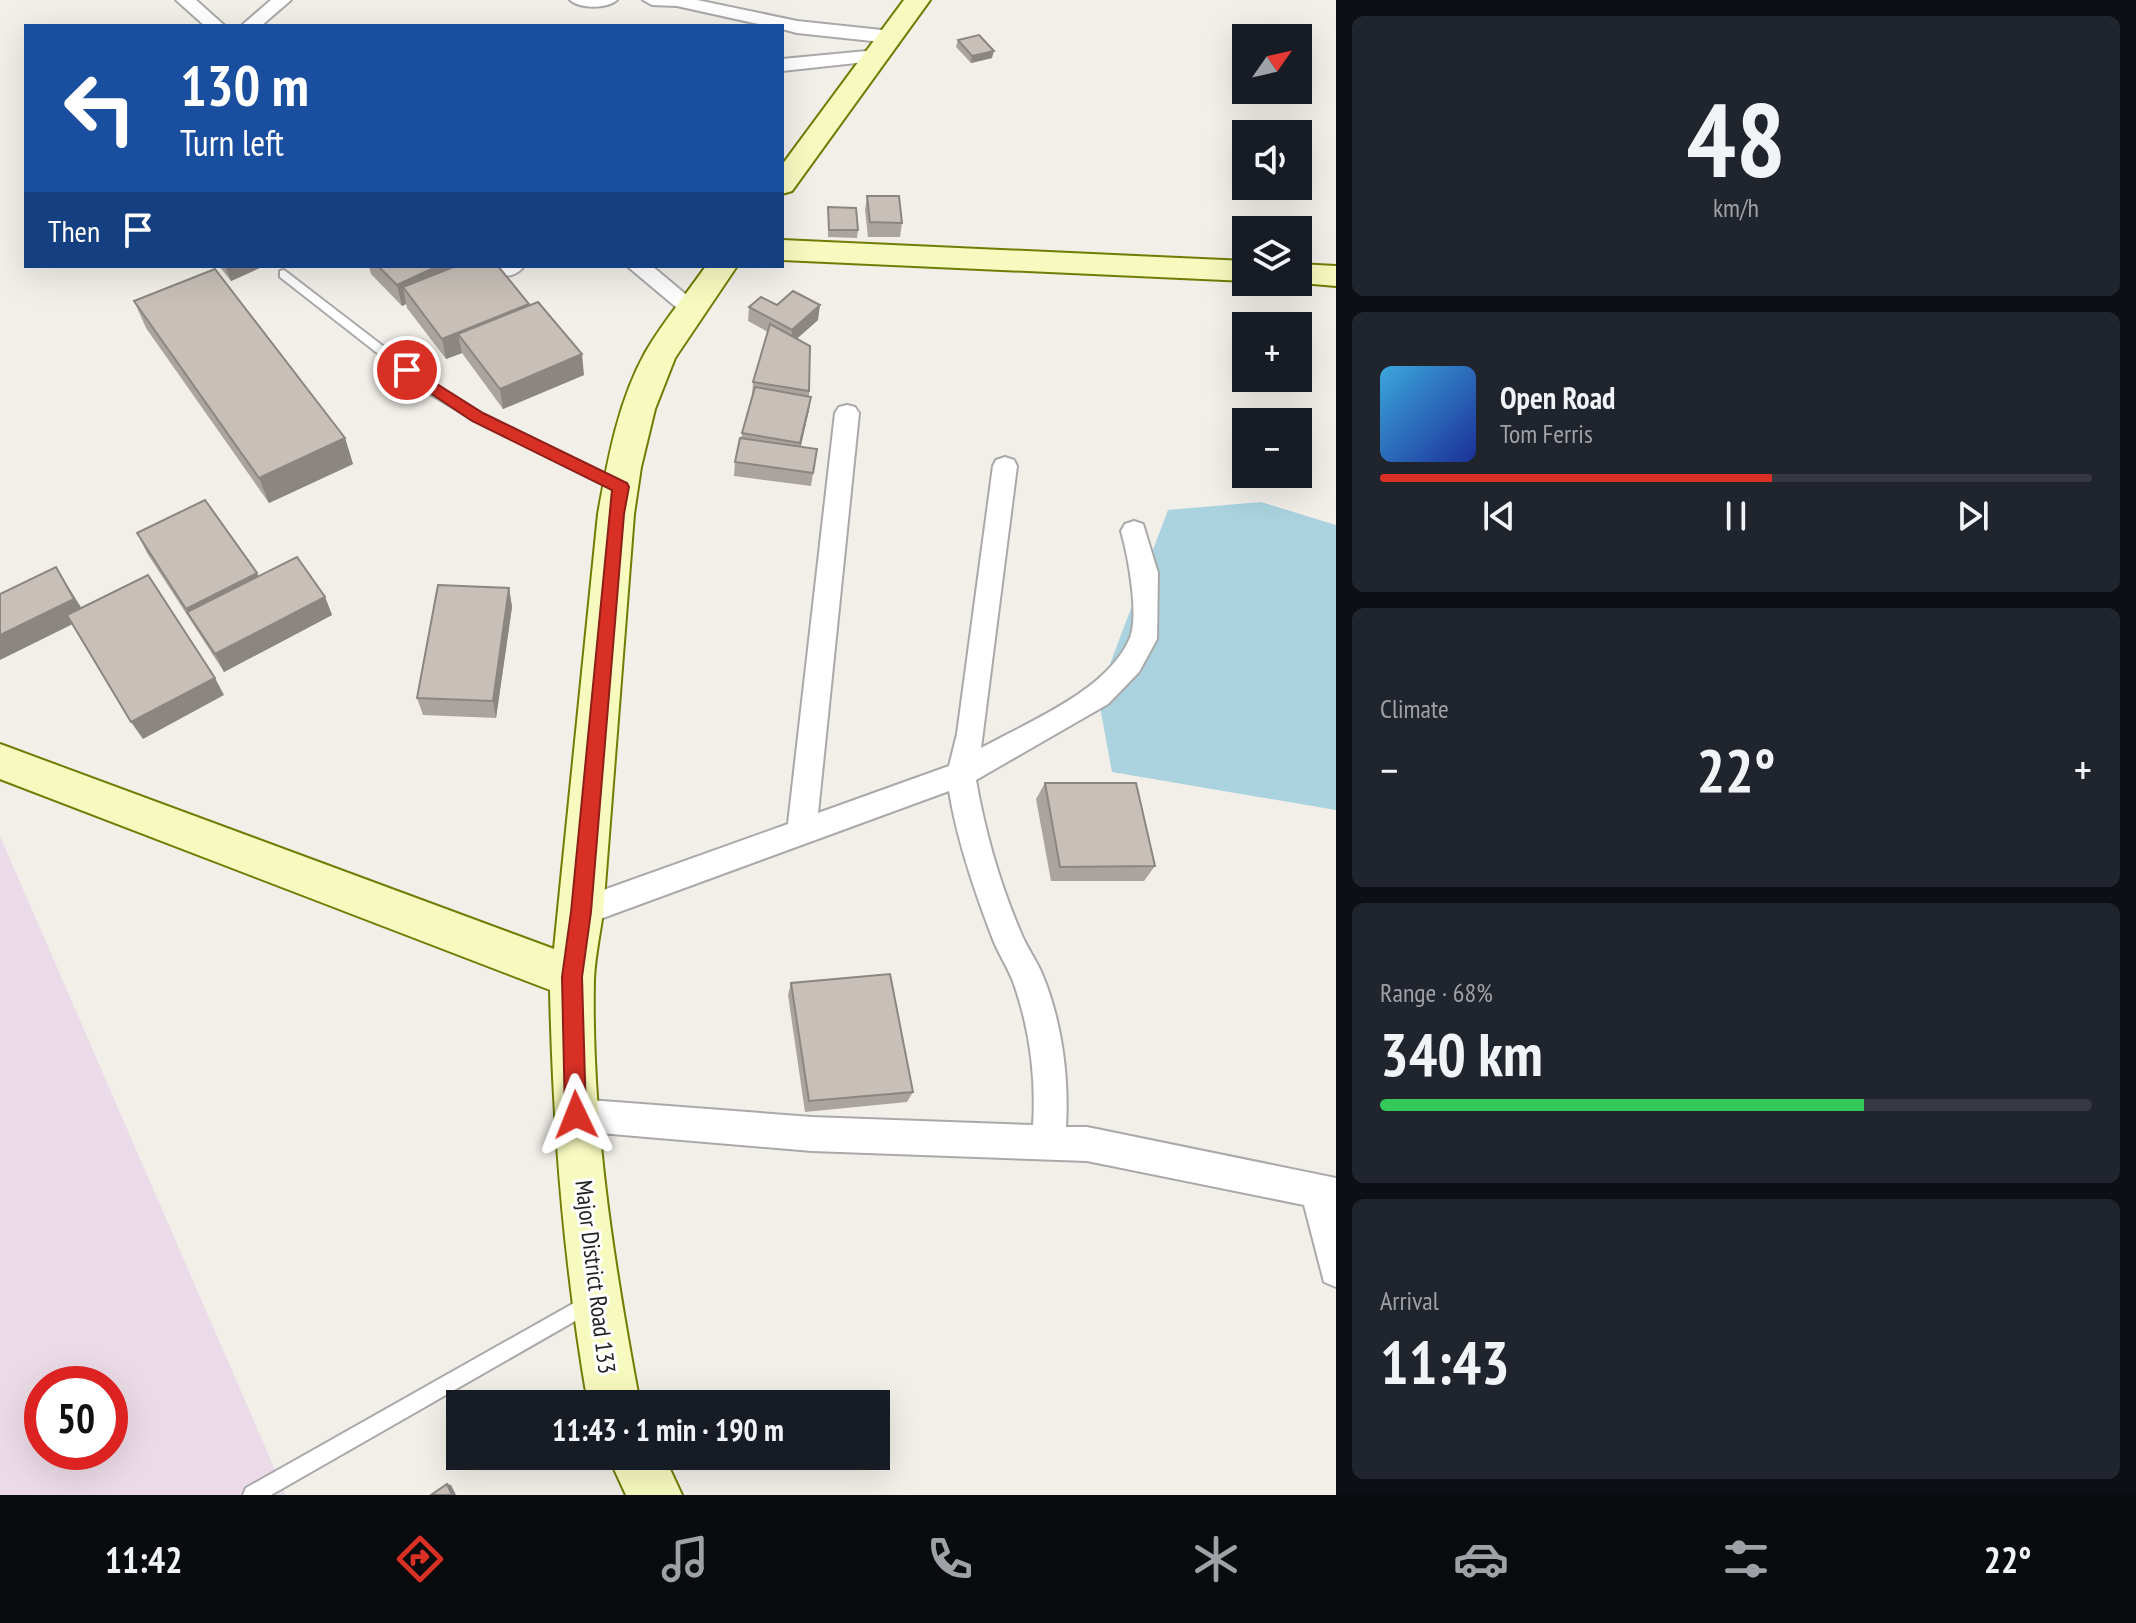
<!DOCTYPE html>
<html lang="en">
<head>
<meta charset="utf-8">
<style>
  body { margin:0; font-family:"PT Sans Narrow",sans-serif; background:#20242c; color:#f1f3f6; height:100vh; display:flex; flex-direction:column; font-size:30px; white-space:nowrap }
  * { box-sizing:border-box; margin:0 }
  p { font-size:26px; color:#9ea1a6 }
  .icon { flex:none; width:44px; height:44px; fill:none; stroke:currentColor; stroke-width:2; stroke-linecap:round; stroke-linejoin:round }
  .map { position:relative; flex:1; overflow:hidden }
  .details { display:flex; flex-direction:column; gap:16px; padding:16px; background:#0d0f14; width:800px }
  .details>* { flex:none }
  .guide { position:absolute; left:24px; top:24px; width:760px; height:244px; border-radius:0px; box-shadow:0 8px 32px #0002; background:#1a4fa0; color:#fff; overflow:hidden }
  .needle { width:52px; rotate:56deg }
  .fabs { position:absolute; left:1232px; top:24px; display:grid; gap:16px }
  .fabs a { display:grid; place-items:center; width:80px; height:80px; border-radius:0px; background:#171b24; box-shadow:0 8px 32px #0002; font-size:40px }
  .speed { position:absolute; left:24px; top:1366px; display:flex; gap:16px; font-size:40px; font-weight:700; text-align:center }
  .speed>* { display:grid; place-content:center; width:104px; height:104px; border-radius:50%; background:#171b24; box-shadow:0 8px 32px #0002; line-height:1 }
  .speed .limit { border:12px solid #d22; background:#fff; color:#111 }
  .pin { position:absolute; display:grid; place-items:center; width:68px; height:68px; color:#fff; margin:-34px; border:4px solid #fff; border-radius:50%; box-shadow:0 2px 8px #0007 }
  .me { position:absolute; width:88px; margin:-44px; rotate:358deg; stroke-linejoin:round; filter:drop-shadow(0 0 6px #0008) }
  .turn { display:flex; align-items:center; gap:28px; height:168px; padding:0 24px; font-size:36px }
  .turn .icon { width:104px; height:104px; stroke-width:2.5 }
  .turn b { display:block; font-size:56px; line-height:68px }
  .then { display:flex; align-items:center; height:76px; padding:0 24px; background:#0003; gap:16px; font-size:30px }
  .big { font-size:60px; font-weight:700; line-height:1.1 }
  .details .card { flex:1; display:flex; flex-direction:column; justify-content:center; gap:12px; min-width:0; padding:0 28px; border-radius:12px; background:#20242c }
  .details .dial { align-items:center; gap:0 }
  .dial b { font-size:104px; line-height:1 }
  .song { display:flex; align-items:center; gap:24px }
  .cover { width:96px; height:96px; border-radius:12px; background:linear-gradient(135deg,hsl(200 70% 55%),hsl(230 70% 35%)) }
  .played { height:8px; border-radius:4px; background:linear-gradient(90deg,#d93025 55%,#363941 55%) }
  .keys { display:flex; justify-content:space-around; direction:ltr }
  .heat { display:flex; justify-content:space-between; align-items:center; font-size:44px; direction:ltr }
  .charge { height:12px; border-radius:6px; background:linear-gradient(90deg,#34c759 68%,#363941 0) }
  .trip { position:absolute; left:446px; top:1390px; width:444px; height:80px; border-radius:0px; background:#171b24; box-shadow:0 8px 32px #0002; font-weight:700; line-height:80px; text-align:center }
  .tabs { display:flex; height:128px; justify-content:space-around; align-items:center; background:#090b0e; color:#9ea1a6 }
  .tabs .icon { width:56px; height:56px }
  .tabs .current { color:#d93025 }
  .tabs b { font-size:36px; color:#f1f3f6 }
  main { display:flex; flex:1; min-height:0 }
  .map>svg:first-child { display:block }
</style>
</head>
<body>
<main>
<div class="map">
<svg width="1336" height="1495" viewBox="0 0 1336 1495">
  <rect width="100%" height="100%" fill="#f2efe9"/>
  <path fill="#ebdbe8" fill-rule="evenodd" d="M0,836l286,659h-286zM42,1384h68v68h-68z"/>
  <polygon fill="#aad3df" points="1261,502 1336,525 1336,810 1112,772 1098,696 1168,510"/>
  <g fill="none" stroke-linecap="round" stroke-linejoin="round">
    <defs>
      <g id="lane">
        <polygon points="284,270 435,386 482,414 624,483 626,486 624,489 616,489 474,420 427,392 280,277 280,271"/>
        <polygon points="590,1294 596,1297 599,1303 596,1309 271,1495 243,1495 246,1488"/>
      </g>
      <g id="street">
        <polygon points="176,0 196,0 225,26 205,26"/>
        <polygon points="271,0 291,0 261,26 241,26"/>
        <path d="M570,0h47c-10,9 -37,9 -47,0z"/>
        <polygon points="643,0 697,0 797,21 891,31 900,37 891,43 797,33 782,29 782,26 767,26 677,6 652,5"/>
        <polygon points="877,50 884,52 886,56 884,60 782,71 782,59"/>
        <path d="M495,266h29c-6,9 -18,12 -29,9l-3,-5z"/>
        <polygon points="627,266 652,266 702,308 699,313 683,313"/>
        <path d="M847,405l8,2 4,6 -41,400 131,-47 8,-32 36,-268 3,-6 9,-3 9,3 3,6 -36,282c47,-26 125,-57 148,-108 11,-23 -1,-84 -8,-109l4,-7 9,-3 9,3 15,49 -1,66 -18,33 -31,32 -132,76c9,52 24,104 45,153 6,15 16,28 22,43 19,47 26,101 23,151h21l249,51v109l-12,-5 -20,-77 -217,-44 -275,-10 -236,-20 -12,-4 -4,-12 4,-12 12,-4 236,18 221,8c3,-46 -3,-94 -18,-138 -5,-17 -17,-33 -23,-50 -18,-47 -35,-97 -43,-146l-368,135 -11,-4 -4,-10 4,-10 218,-78 47,-411 4,-6z"/>
      </g>
      <g id="secondary">
        <polygon points="904,0 930,0 792,191 782,194 782,165"/>
        <polygon points="782,240 1246,261 1246,281 782,260"/>
        <polygon points="1298,264 1336,266 1336,286 1290,282 1298,282"/>
        <path d="M706,266h31l-62,92 -20,51 -14,58 -7,47 -31,398c-3,22 -8,45 -9,67 -3,142 20,286 46,425h-52c-24,-138 -35,-275 -38,-414l-550,-211v-35l554,205 44,-435c10,-55 20,-112 47,-161 17,-30 41,-58 61,-87z"/>
        <polygon points="608,1456 664,1456 682,1495 626,1495"/>
      </g>
    </defs>
    <use href="#lane" stroke="#a9a9a9" stroke-width="4"/>
    <use href="#street" stroke="#a9a9a9" stroke-width="4"/>
    <use href="#secondary" stroke="#707d05" stroke-width="4"/>
    <use href="#lane" fill="#fff" fill-rule="evenodd"/>
    <use href="#street" fill="#fff" fill-rule="evenodd"/>
    <use href="#secondary" fill="#f7fabf" fill-rule="evenodd"/>
  </g>
  <g fill="#aba49e">
    <polygon points="958,40 992,58 971,63 956,47"/>
    <polygon points="867,196 902,223 900,237 868,237 865,210"/>
    <polygon points="828,207 858,230 857,238 828,237"/>
    <polygon points="219,266 264,266 231,281"/>
    <polygon points="369,266 498,266 584,375 503,409 462,353 446,359 407,308 406,304 402,306 371,274"/>
    <polygon points="134,301 345,438 353,464 269,503 146,328"/>
    <polygon points="749,307 818,320 796,339 809,391 809,410 801,446 817,449 811,486 734,476 735,462 752,396 753,382 768,332 748,321"/>
    <polygon points="137,533 257,573 258,576 325,597 332,615 224,672 147,553"/>
    <polygon points="509,588 512,607 496,718 423,715 417,698"/>
    <polygon points="1045,783 1155,866 1144,881 1051,881 1036,799"/>
    <polygon points="791,983 913,1092 907,1102 805,1112 788,995"/>
  </g>
  <g fill="#8b8681">
    <polygon points="994,51 992,58 971,63 972,56"/>
    <polygon points="225,266 264,266 231,281"/>
    <polygon points="438,266 485,266 403,287 406,304 402,306 397,285"/>
    <polygon points="529,304 532,324 458,334 462,353 446,359 442,339"/>
    <polygon points="820,305 818,320 791,344 792,330"/>
    <polygon points="582,354 584,375 503,409 500,389"/>
    <polygon points="811,397 809,410 798,457 800,443"/>
    <polygon points="345,438 353,464 269,503 259,478"/>
    <polygon points="56,567 87,617 0,660 0,635"/>
    <polygon points="257,573 265,592 190,616 186,609"/>
    <polygon points="509,588 512,607 496,718 493,701"/>
    <polygon points="325,597 332,615 224,672 215,654"/>
    <polygon points="215,678 224,695 143,739 131,722"/>
    <polygon points="447,1484 451,1485 456,1495 452,1495"/>
  </g>
  <g fill="#c7bfb8" stroke="#8b8681" stroke-width="2">
    <polygon points="979,35 994,51 972,56 958,40"/>
    <polygon points="867,196 899,196 902,223 870,222"/>
    <polygon points="828,207 856,208 858,230 829,230"/>
    <polygon points="378,266 438,266 397,285"/>
    <polygon points="456,266 498,266 529,304 442,339 403,287"/>
    <polygon points="215,269 345,438 259,478 134,301"/>
    <polygon points="793,291 820,305 792,330 749,307 761,297 777,305"/>
    <polygon points="538,302 582,354 500,389 458,334"/>
    <polygon points="770,324 810,346 809,391 753,382"/>
    <polygon points="755,387 811,397 800,443 742,433"/>
    <polygon points="740,438 817,449 813,473 735,462"/>
    <polygon points="205,500 257,573 186,609 137,533"/>
    <polygon points="297,557 325,597 215,654 187,612"/>
    <polygon points="56,567 74,599 0,635 0,594"/>
    <polygon points="148,575 215,678 131,722 67,615"/>
    <polygon points="438,585 509,588 493,701 417,698"/>
    <polygon points="1045,783 1136,783 1155,866 1060,867"/>
    <polygon points="890,974 913,1092 809,1101 791,983"/>
    <polygon points="447,1484 452,1495 431,1495"/>
  </g>
  <polygon fill="#d93025" stroke="#8d1f18" stroke-width="2" points="407,365 483,413 627,483 629,487 624,514 591,912 582,977 586,1115 583,1123 576,1126 568,1123 565,1115 562,977 571,912 612,490 472,421 402,374 402,366"/>
  <g text-anchor="middle" stroke-width="6" stroke-linejoin="round" paint-order="stroke">
    <g font-size="24" fill="#222" stroke="#fff">
      <text transform="translate(595 1277) rotate(83)" y="8">Major District Road 133</text>
    </g>
  </g>
</svg>
<div class="fabs">
<a><svg class="needle" viewBox="-14 -14 28 28"><path d="M0-13l5 13h-10z" fill="#e53935"/><path d="M0 13l5-13h-10z" fill="#9ea1a6"/></svg></a>
<a><svg class="icon" aria-label="sound" viewBox="0 0 24 24"><path d="M4 9h4l5-4v14l-5-4H4zM17 9q2 3 0 6"/></svg></a>
<a><svg class="icon" aria-label="layers" viewBox="0 0 24 24"><path d="M12 4l9 5-9 5-9-5zM3 14l9 5 9-5"/></svg></a>
<a>+</a>
<a>−</a>
</div>
<div class="speed"><div class="limit">50</div></div>
<div class="pin" style="left:407px;top:370px;background:#d93025"><svg class="icon" aria-label="arrive" viewBox="0 0 24 24"><path d="M6 21V4h12l-3 4 3 4H6"/></svg></div>
<svg class="me" style="left:576px;top:1115px" viewBox="-20 -20 40 40"><path d="M0-17L14 15 0 8-14 15z" fill="#d93025" stroke="#fff" stroke-width="4"/></svg>
<div class="trip">11:43 · 1 min · 190 m</div>
<div class="guide">
<div class="turn"><svg class="icon" aria-label="left" viewBox="0 0 24 24"><path d="M17 20v-9H6M10 6l-5 5 5 5"/></svg><div><b>130 m</b>Turn left</div></div>
<div class="then">Then<svg class="icon" aria-label="arrive" viewBox="0 0 24 24"><path d="M6 21V4h12l-3 4 3 4H6"/></svg></div>
</div>
</div>
<section class="details">
<div class="card dial"><b>48</b><p>km/h</p></div>
<div class="card">
<div class="song"><i class="cover"></i><div><b>Open Road</b><p>Tom Ferris</p></div></div>
<div class="played"></div>
<div class="keys"><svg class="icon" aria-label="previous" viewBox="0 0 24 24"><path d="M18 5L8 12l10 7zM5 5v14"/></svg><svg class="icon" aria-label="pause" viewBox="0 0 24 24"><path d="M8 5v14M16 5v14"/></svg><svg class="icon" aria-label="next" viewBox="0 0 24 24"><path d="M6 5l10 7-10 7zM19 5v14"/></svg></div>
</div>
<div class="card"><p>Climate</p>
<div class="heat"><a>−</a><b class="big">22°</b><a>+</a></div>
</div>
<div class="card"><p>Range · 68%</p><b class="big">340 km</b><div class="charge"></div></div>
<div class="card"><p>Arrival</p><b class="big">11:43</b></div>
</section>
</main>
<nav class="tabs">
<b>11:42</b>
<svg class="icon current" aria-label="directions" viewBox="0 0 24 24"><path d="M12 3l9 9-9 9-9-9zM9 14v-3h6M13 9l2 2-2 2"/></svg>
<svg class="icon" aria-label="music" viewBox="0 0 24 24"><path d="M9 18V5l10-2v13"/><circle cx="6" cy="18" r="3"/><circle cx="16" cy="16" r="3"/></svg>
<svg class="icon" aria-label="phone" viewBox="0 0 24 24"><path d="M5 4h4l2 5-3 2q2 4 5 5l2-3 5 2v4C11 20 4 13 5 4z"/></svg>
<svg class="icon" aria-label="climate" viewBox="0 0 24 24"><path d="M12 3v18M4 7l16 10M4 17L20 7"/></svg>
<svg class="icon" aria-label="car" viewBox="0 0 24 24"><path d="M5 17H2v-5l4-1 3-4h7l3 4 3 1v5h-3M9 17h6M6 11h13"/><circle cx="7" cy="17" r="2"/><circle cx="17" cy="17" r="2"/></svg>
<svg class="icon" aria-label="filters" viewBox="0 0 24 24"><path d="M4 7h16M4 17h16"/><circle cx="9" cy="7" r="2"/><circle cx="15" cy="17" r="2"/></svg>
<b>22°</b>
</nav>
</body>
</html>
